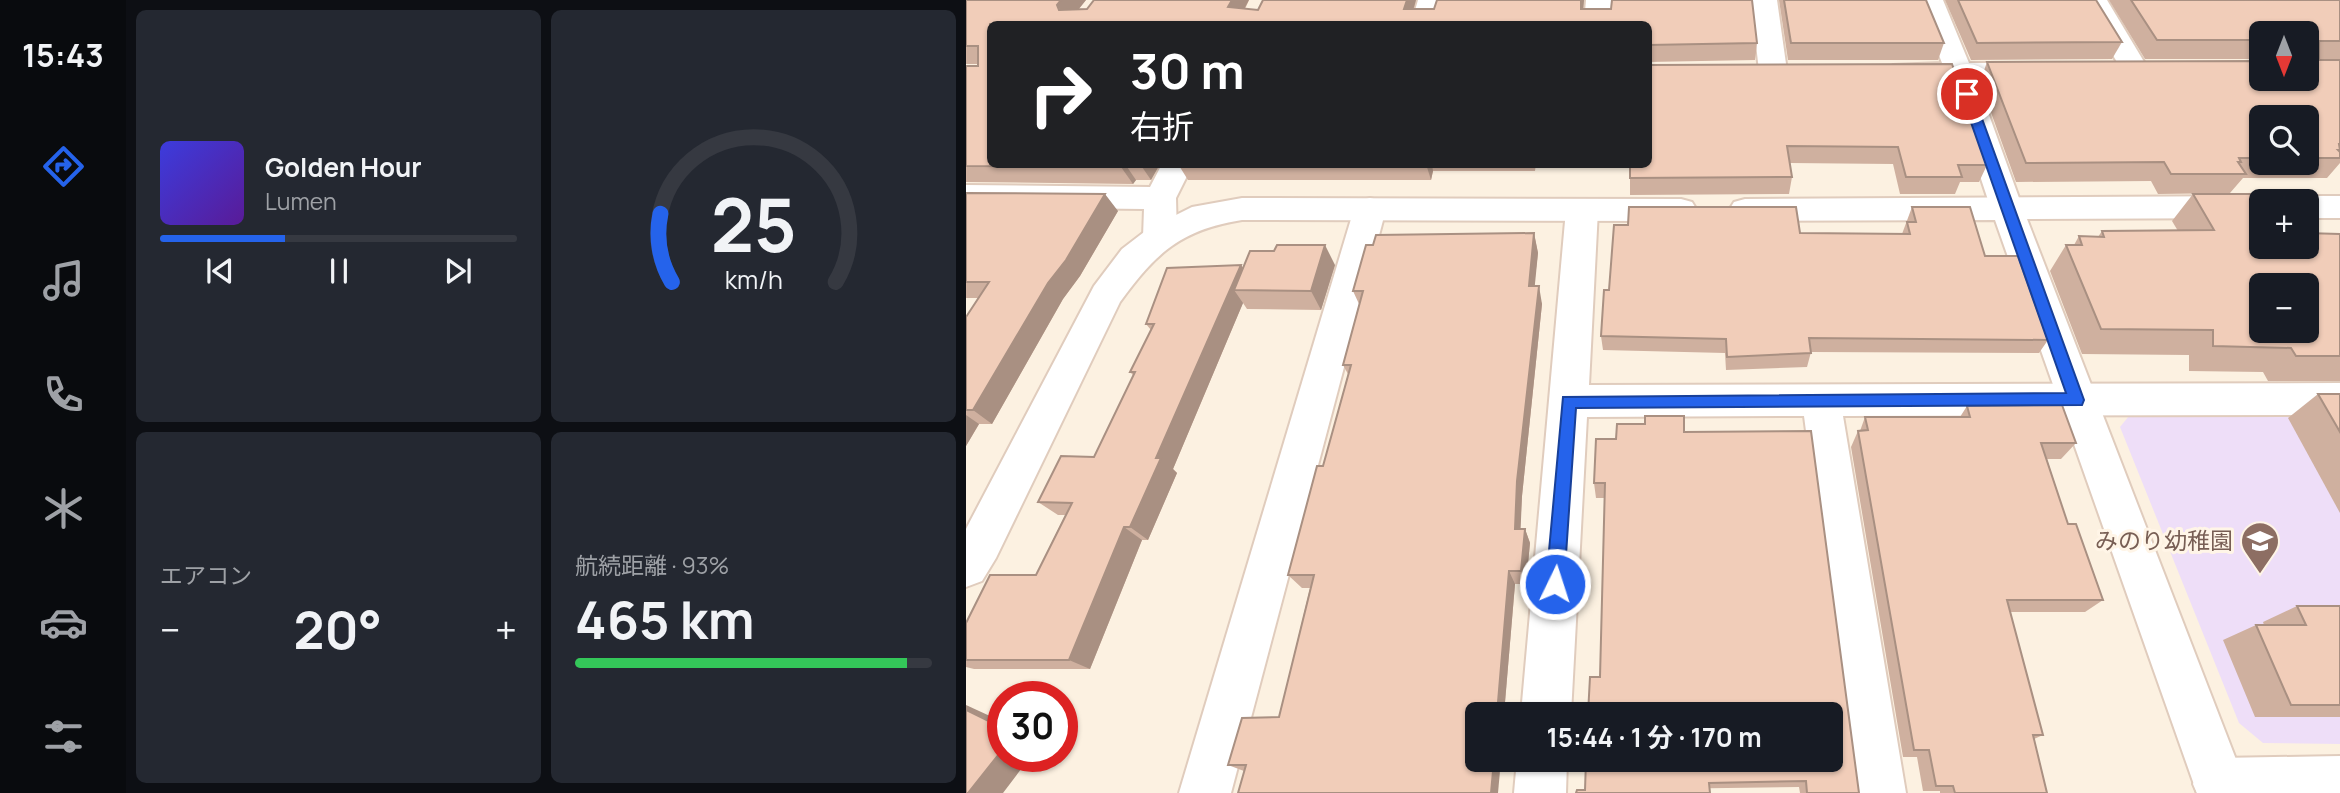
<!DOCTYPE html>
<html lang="ja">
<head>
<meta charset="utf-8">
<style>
  body { margin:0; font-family:Manrope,"Noto Sans JP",sans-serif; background:#242831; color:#f1f3f6; height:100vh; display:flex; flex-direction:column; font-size:26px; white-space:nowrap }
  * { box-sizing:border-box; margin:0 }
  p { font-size:23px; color:#9ea1a6 }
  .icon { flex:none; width:38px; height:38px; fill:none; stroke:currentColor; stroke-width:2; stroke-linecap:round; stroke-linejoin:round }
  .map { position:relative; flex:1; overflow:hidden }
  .side { display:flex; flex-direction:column; gap:10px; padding:10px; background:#0d0f14; width:840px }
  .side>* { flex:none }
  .banner { position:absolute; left:21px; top:21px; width:665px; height:147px; border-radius:10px; box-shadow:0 2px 5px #0004; background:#202124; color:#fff; overflow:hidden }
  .needle { width:46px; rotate:180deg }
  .tools { position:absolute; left:1283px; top:21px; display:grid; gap:14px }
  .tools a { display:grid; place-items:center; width:70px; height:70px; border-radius:10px; background:#171b24; box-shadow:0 2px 5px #0004; font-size:35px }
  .speed { position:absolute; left:21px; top:681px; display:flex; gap:14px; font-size:35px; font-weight:700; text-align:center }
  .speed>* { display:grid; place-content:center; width:91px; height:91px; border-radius:50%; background:#171b24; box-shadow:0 2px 5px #0004; line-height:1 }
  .speed .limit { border:10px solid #d22; background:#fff; color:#111 }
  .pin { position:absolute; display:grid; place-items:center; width:60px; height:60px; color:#fff; margin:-30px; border:4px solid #fff; border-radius:50%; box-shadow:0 2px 7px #0007 }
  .me { position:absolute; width:77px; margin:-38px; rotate:4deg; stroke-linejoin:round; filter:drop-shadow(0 0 5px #0008) }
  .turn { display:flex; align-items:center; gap:24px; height:147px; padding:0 28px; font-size:32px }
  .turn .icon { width:91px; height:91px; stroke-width:2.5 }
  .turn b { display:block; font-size:49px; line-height:60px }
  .big { font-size:52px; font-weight:700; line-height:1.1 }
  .side .widget { flex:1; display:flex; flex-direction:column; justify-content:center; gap:10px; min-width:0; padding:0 24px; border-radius:10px; background:#242831 }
  .side .dial { align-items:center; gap:0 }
  .dial svg { height:182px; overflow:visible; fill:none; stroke:#363941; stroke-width:7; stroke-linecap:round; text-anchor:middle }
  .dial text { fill:#f1f3f6; stroke:none }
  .song { display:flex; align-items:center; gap:21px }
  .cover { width:84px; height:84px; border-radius:10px; background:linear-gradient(135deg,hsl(240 70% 55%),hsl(270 70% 35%)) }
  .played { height:7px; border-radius:4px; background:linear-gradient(90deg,#2563eb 35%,#363941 35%) }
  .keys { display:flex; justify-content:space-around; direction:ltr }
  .heat { display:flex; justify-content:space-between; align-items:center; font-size:38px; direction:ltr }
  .charge { height:10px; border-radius:5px; background:linear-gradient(90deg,#34c759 93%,#363941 0) }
  .side .tiles { flex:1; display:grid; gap:10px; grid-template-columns:repeat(2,1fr) }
  .trip { position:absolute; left:499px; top:702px; width:378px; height:70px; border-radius:10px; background:#171b24; box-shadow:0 2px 5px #0004; font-weight:700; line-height:70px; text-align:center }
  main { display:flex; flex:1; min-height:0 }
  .tabs { display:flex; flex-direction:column; width:126px; justify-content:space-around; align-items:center; background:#090b0e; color:#9ea1a6 }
  .tabs .icon { width:49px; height:49px }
  .tabs .active { color:#2563eb }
  .tabs b { font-size:32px; color:#f1f3f6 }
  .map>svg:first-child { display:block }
</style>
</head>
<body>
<main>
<nav class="tabs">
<b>15:43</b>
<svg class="icon active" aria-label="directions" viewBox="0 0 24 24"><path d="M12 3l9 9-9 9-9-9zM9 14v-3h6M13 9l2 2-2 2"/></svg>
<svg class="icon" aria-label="music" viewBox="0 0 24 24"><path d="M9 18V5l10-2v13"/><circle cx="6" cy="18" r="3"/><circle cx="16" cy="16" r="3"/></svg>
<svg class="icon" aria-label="phone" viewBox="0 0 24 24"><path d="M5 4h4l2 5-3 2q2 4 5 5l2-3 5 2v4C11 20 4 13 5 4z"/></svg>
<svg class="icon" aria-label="climate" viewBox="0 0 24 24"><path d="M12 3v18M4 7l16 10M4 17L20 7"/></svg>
<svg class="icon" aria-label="car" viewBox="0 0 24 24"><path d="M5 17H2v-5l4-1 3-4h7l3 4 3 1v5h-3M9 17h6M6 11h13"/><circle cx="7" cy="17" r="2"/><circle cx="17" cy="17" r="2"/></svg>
<svg class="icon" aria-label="filters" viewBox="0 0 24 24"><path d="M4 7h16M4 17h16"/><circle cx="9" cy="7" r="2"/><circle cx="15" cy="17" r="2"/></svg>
</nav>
<section class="side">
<div class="tiles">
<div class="widget">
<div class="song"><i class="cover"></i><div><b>Golden Hour</b><p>Lumen</p></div></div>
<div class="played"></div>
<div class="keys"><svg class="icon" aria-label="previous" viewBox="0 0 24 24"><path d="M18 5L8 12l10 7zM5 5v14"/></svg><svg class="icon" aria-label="pause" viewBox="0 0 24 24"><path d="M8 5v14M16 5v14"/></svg><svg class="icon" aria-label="next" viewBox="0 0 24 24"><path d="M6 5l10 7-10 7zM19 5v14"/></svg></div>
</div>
<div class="widget dial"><svg viewBox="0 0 100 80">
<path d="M14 69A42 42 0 1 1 86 69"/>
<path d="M14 69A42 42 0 0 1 9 39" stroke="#2563eb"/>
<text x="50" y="56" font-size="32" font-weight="700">25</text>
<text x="50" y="72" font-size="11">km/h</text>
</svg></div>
<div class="widget"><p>エアコン</p>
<div class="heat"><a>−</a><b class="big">20°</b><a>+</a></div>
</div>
<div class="widget"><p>航続距離 · 93%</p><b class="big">465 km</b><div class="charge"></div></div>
</div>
</section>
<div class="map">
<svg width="1374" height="793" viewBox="0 0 1374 793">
  <rect width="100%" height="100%" fill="#fcf1e1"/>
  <polygon fill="#eedef8" points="1163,416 1374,416 1374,744 1297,743 1273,723 1154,427"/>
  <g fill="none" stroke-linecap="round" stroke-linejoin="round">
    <defs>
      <g id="minor">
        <polygon points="452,0 478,0 471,24 445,24"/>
        <polygon points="620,0 646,0 644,24 618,24"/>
        <polygon points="785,0 811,0 821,71 817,77 807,79 797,77 793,71"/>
        <polygon points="951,0 977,0 1003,63 1069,63 1079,65 1083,71 1079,77 1010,79 1057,209 1052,217 1041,220 1030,217 1025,209 982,79 927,77 923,71 927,65 976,63"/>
        <polygon points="1115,0 1141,0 1183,70 1179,76 1169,78 1159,76"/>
        <polygon points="196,164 227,164 210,198 211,237 206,245 194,249 182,245 177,237 178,209 0,207 0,185 184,187"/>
        <polygon points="404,198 415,201 420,209 265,793 213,793 388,209 393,201"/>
        <polygon points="616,199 627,202 632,210 623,385 1374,383 1374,415 877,416 940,793 888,793 838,416 621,417 605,714 555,714 600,210 605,202"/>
        <polygon points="1374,756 1374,793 1231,793 1227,784 1235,766 1253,758"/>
        <polygon points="551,760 601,760 600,793 548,793"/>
      </g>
      <g id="tertiary">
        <polygon points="1295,196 1308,201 1295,201 1295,218 1061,219 1283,793 1231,793 1029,220 779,221 768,218 763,210 768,202 779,199"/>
        <polygon points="1340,196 1374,196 1374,218 1340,218 1340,201 1327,201"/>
        <path d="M276,198l439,1 11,3 5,8 -5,8 -11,3 -439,-1c-62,10 -86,33 -122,82l-124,256 -14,23 -16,6v-58l128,-243 28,-37 26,-20 44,-22z"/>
      </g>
    </defs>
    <use href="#minor" stroke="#e0ccbd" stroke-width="4"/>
    <use href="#tertiary" stroke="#e0ccbd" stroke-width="4"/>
    <use href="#minor" fill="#fff" fill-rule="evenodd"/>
    <use href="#tertiary" fill="#fff" fill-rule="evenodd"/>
  </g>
  <g fill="#cfb09f" fill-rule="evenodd">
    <polygon points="0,0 120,0 113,9 283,0 279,9 292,10 450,0 448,9 468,9 471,0 618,0 617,9 791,43 789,60 682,62 682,24 24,164 194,164 185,180 170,180 167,184 0,182 0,66 12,66 12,64 0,64"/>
    <polygon points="813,0 960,0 978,43 972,60 822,60"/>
    <polygon points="979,0 1130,0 1156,42 1146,59 1005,60"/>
    <path d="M1143,0h231v163l-13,15h-84l-13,15 -72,1 -7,-13 -135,1 -36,-100 7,-20 274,17 45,-46h-45v26h-116zM1295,117h45v46h-45z"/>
    <polygon points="682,65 1021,165 1013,182 994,182 989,194 934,194 927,164 824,163 826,177 823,194 664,195 664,178"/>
    <polygon points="212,164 570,164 569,171 467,171 465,180 222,180"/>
    <polygon points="0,193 152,211 114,276 97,299 26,424 13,424 0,446 0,317 12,298 0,298"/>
    <polygon points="1227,194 1295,247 1374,234 1374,381 1302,381 1297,372 1223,371 1223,355 1116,354 1084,271 1100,245 1108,245 1113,236 1132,237 1136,231 1212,231 1206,221"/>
    <polygon points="946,207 1019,256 1082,340 1073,353 845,352 841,367 760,370 759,353 637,350 635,336 643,290 834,233 936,234"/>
    <polygon points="568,233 572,253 568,286 576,304 556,496 554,529 559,529 564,543 560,584 549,584 538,714 511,714 278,771 262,765 313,717 344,588 336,588 322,575 357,466 382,374 377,365 393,304 387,291"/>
    <polygon points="275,265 277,268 369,265 355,310 281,309 277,303 207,469 211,473 182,540 176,540 124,669 8,669 0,667 0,623 70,575 99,515 92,515 72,502 128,457 168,376 164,372 185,330 180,324"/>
    <polygon points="1352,394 1374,394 1374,513 1322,418"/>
    <polygon points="1001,406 1110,443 1095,459 1081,459 1102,524 1137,600 1119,612 1044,612 1077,735 1068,739 1081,793 974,793 974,791 957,791 951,757 937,757 885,447 892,431 894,431 899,417 994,417"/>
    <polygon points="718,432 893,793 834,793 833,787 619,790 634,677 639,498 630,498 628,483 650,439"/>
    <polygon points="1331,606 1374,606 1374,717 1289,717 1257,640 1290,625 1298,625 1297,622"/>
  </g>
  <g fill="#a99082">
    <polygon points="95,0 120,0 102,22 103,24 91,5"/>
    <polygon points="266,0 283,0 270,24 262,7"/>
    <polygon points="441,0 450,0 443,24 438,9"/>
    <polygon points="615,0 618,0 616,24 615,9"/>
    <polygon points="157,164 159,164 170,180 167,184 155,167"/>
    <polygon points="174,164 194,164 185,180"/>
    <polygon points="460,164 466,164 467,171 465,180"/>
    <polygon points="139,194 152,211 114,276 97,299 26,424 7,410 82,283"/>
    <polygon points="568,233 572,253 567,304 563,286"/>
    <polygon points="359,245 369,265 355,310 345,291"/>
    <polygon points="275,265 286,282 268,290 277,303 207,469 211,473 182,540 164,527 190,458"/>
    <polygon points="573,286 576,304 556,496 554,543 549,529 551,481"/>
    <polygon points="0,415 13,424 0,446"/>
    <polygon points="158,527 176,540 124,669 103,660"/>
    <polygon points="559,529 564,543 560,584 555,571"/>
    <polygon points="543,571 549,584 538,714 531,714"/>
    <polygon points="0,705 37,722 37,728 0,710"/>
    <polygon points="37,749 37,756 65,756 37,793 2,793"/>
    <polygon points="528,760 535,760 532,793 525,793"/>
  </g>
  <g fill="#f1cdb9" stroke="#a99082" stroke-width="2" fill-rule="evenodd">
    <polygon points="0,0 95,0 91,5 93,10 121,9 128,0 266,0 262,7 292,10 297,0 441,0 438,9 468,9 471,0 615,0 615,9 645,9 646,0 786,0 791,43 682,45 682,24 24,24 24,164 157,164 155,167 0,166 0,66 12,66 12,46 0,46"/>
    <polygon points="818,0 960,0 978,43 825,43"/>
    <polygon points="992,0 1130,0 1156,42 1011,43"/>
    <polygon points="1165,0 1374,0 1374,41 1353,41 1353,60 1374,60 1374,144 1373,144 1374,150 1372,150 1374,152 1374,158 1340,158 1340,117 1295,117 1295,158 1273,158 1275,162 1272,162 1280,174 1205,174 1198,162 1060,163 1021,62 1295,61 1295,79 1340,79 1340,33 1295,33 1295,40 1191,40"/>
    <polygon points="986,64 1021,165 992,165 996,177 940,177 932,147 821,146 826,177 664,178 664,164 682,164 682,65"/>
    <polygon points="0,193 139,194 100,260 82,283 7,410 0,410 0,317 23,282 0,282"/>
    <path d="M1227,194h77l5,7h-14v46h45v-14l34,1v122h-44l-5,-8 -78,-2v-16l-112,-1 -35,-84h16l-3,-9 25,1 -2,-6 112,-1zM1295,285h45v46h-45z"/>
    <polygon points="663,207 830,207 834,233 944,234 941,222 950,222 946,207 1004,207 1019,256 1052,256 1082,340 843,338 845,353 761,357 760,339 635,336 638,290 643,290 648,225 662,225"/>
    <polygon points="568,233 563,286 573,286 551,481 549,529 559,529 555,571 543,571 531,714 511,714 511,760 528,760 525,793 272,793 280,765 262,765 276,718 313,717 348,575 322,575 351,466 357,466 385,365 377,365 397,291 387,291 400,245 407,245 410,235"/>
    <polygon points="311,245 359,245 345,291 268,290 284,251 308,251"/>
    <polygon points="275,265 190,458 195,458 164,527 158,527 103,660 0,660 0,623 24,575 70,575 106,503 72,502 95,456 128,457 169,372 164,372 188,324 180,324 201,268"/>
    <polygon points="1352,394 1374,394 1374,432"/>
    <polygon points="1096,405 1110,443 1075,443 1102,524 1110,524 1137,600 1041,600 1077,735 1067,735 1081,793 989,793 987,786 970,786 963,750 948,750 892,431 902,430 899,417 1004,417 1001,406"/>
    <polygon points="679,416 718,416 718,432 845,431 893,793 841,793 840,781 743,783 744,793 610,793 611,790 619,790 620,760 864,760 864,714 622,714 624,677 634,677 639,483 628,483 630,439 650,439 651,424 679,424"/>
    <polygon points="1331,606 1374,606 1374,705 1325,705 1290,625 1340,625"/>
    <polygon points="0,710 37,728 37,749 2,793 0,793"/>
  </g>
  <polygon fill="#2563eb" stroke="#184099" stroke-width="2" points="1001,90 1007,94 1118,400 1116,405 610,408 598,584 595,590 589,593 582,590 580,584 597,397 1100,393 995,94"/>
  <defs>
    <symbol id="school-pin" viewBox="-11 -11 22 30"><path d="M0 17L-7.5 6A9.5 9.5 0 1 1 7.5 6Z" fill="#8d6e63" stroke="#fff5e7"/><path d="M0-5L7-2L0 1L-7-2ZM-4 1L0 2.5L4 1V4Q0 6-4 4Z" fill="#fff"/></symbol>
  </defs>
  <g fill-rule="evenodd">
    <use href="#school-pin" x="1272" y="519" width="44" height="60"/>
  </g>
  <g text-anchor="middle" stroke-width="6" stroke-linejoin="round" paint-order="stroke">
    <g font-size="23" fill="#785e54" stroke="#fff5e7" text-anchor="end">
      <text x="1267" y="549">みのり幼稚園</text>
    </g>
  </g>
</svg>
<div class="tools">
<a><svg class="needle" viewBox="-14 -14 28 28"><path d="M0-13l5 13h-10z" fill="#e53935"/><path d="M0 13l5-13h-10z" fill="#9ea1a6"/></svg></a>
<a><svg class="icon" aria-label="search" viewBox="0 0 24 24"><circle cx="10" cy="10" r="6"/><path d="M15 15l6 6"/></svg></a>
<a>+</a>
<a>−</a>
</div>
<div class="speed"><div class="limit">30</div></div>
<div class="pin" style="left:1001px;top:94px;background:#d93025"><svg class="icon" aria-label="arrive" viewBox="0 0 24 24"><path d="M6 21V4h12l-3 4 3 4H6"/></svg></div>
<svg class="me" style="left:589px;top:584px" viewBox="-20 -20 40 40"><circle r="17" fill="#2563eb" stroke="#fff" stroke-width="3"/><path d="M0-11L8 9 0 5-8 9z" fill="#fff"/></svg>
<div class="trip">15:44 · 1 分 · 170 m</div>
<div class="banner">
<div class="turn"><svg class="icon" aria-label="right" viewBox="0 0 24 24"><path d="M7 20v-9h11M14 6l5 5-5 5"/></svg><div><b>30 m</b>右折</div></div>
</div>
</div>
</main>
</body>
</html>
